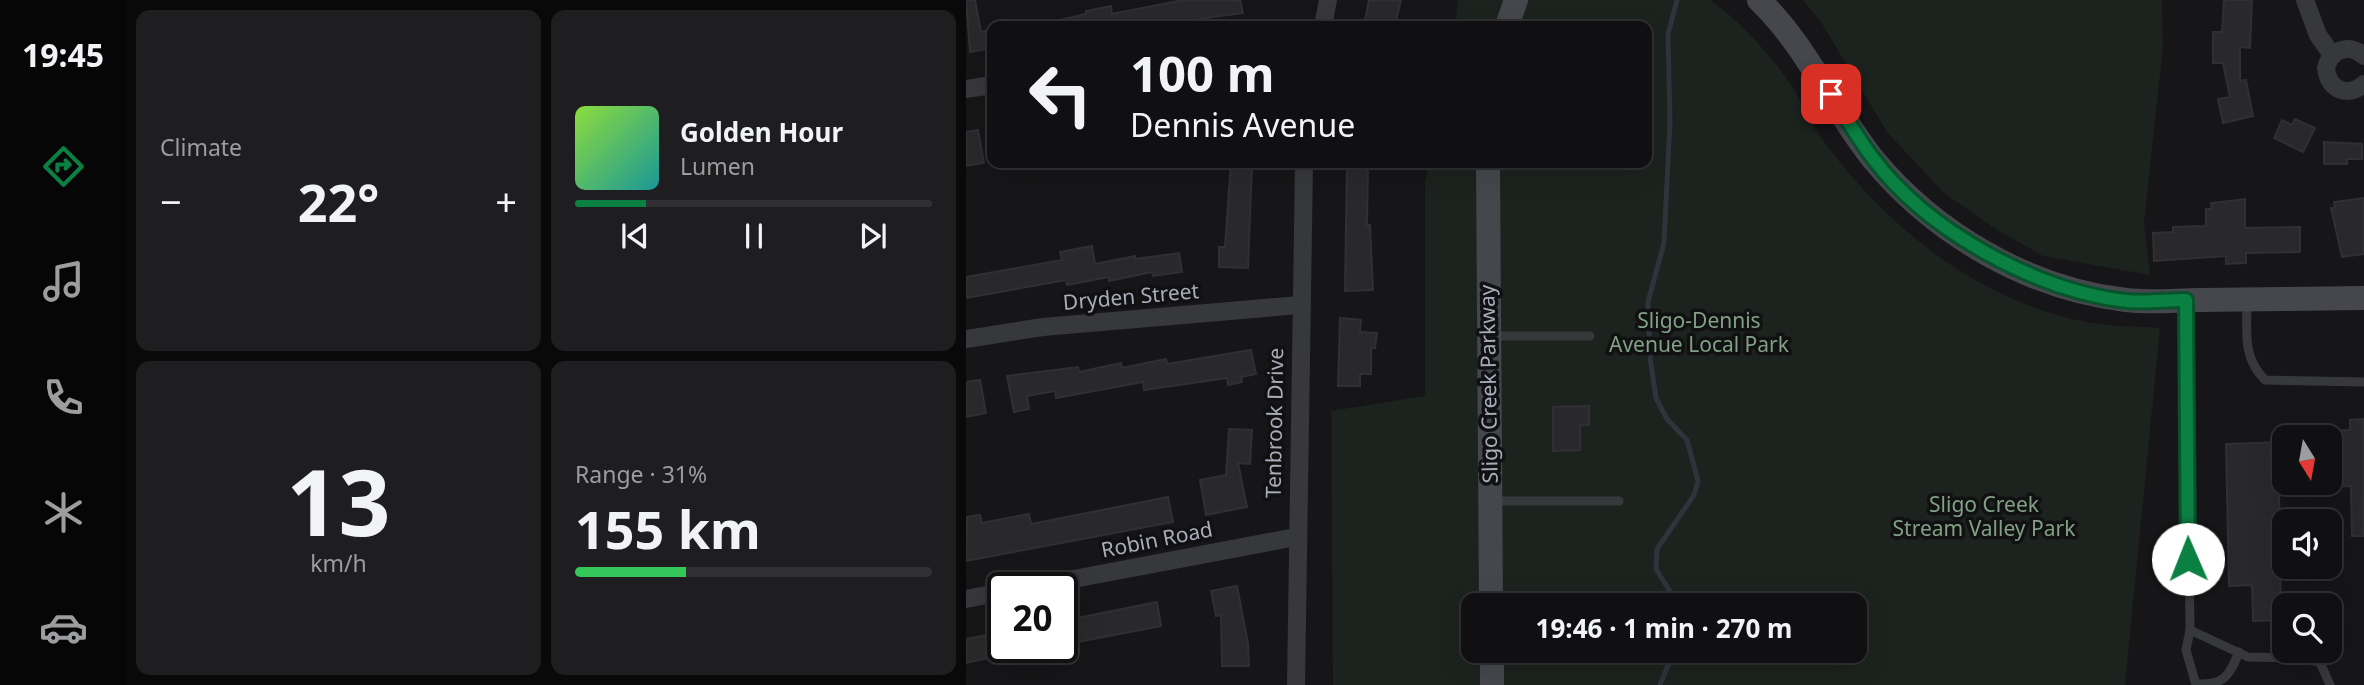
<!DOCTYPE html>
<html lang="en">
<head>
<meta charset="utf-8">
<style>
  body { margin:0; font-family:"Noto Sans",sans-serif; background:#1e1e20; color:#f1f3f6; height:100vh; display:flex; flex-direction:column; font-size:26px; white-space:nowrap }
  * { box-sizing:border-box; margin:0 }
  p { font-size:23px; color:#9c9d9f }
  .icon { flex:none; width:38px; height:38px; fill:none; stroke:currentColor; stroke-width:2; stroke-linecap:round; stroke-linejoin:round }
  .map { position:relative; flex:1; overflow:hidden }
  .sheet { display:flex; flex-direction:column; gap:10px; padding:10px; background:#09090a; width:840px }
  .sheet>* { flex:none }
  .top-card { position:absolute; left:21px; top:21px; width:665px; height:147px; border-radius:14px; box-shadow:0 7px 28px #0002,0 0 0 2px #303032; background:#101012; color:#f1f3f6; overflow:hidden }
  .needle { width:46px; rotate:169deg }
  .fabs { position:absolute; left:1306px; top:425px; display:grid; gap:14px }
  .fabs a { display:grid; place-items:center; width:70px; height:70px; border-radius:14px; background:#101012; box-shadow:0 7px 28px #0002,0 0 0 2px #303032; font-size:35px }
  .speed { position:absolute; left:21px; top:572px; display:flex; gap:14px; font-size:35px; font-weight:700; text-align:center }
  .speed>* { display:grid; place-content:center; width:91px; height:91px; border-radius:50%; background:#101012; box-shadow:0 7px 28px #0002,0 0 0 2px #303032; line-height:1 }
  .speed .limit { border:4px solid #111; border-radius:10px; background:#fff; color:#111 }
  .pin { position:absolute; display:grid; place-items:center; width:60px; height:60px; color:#fff; margin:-30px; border-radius:14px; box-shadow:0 4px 10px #0006 }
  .me { position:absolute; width:77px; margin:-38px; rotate:359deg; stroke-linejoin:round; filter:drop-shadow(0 0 5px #0008) }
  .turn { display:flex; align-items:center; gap:24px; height:147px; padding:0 28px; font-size:32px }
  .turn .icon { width:91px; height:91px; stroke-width:2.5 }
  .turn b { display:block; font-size:49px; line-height:60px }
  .big { font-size:52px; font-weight:700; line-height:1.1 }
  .sheet .widget { flex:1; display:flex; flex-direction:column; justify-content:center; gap:10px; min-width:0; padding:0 24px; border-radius:14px; background:#1e1e20 }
  .sheet .dial { align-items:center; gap:0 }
  .dial b { font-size:91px; line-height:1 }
  .song { display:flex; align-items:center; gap:21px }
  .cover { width:84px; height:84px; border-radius:10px; background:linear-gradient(135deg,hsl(90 70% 55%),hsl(180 70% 35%)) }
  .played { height:7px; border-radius:4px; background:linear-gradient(90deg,#0b8043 20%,#303032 20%) }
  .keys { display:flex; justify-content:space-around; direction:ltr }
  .heat { display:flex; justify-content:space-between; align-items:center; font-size:38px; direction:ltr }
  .charge { height:10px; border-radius:5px; background:linear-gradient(90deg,#34c759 31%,#303032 0) }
  .sheet .tiles { flex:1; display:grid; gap:10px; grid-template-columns:repeat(2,1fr) }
  .trip { position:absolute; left:495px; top:593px; width:406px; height:70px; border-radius:14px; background:#101012; box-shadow:0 7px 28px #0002,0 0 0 2px #303032; font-weight:700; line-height:70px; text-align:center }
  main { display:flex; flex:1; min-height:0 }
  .dock { display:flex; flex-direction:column; width:126px; justify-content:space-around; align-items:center; background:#060607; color:#9c9d9f }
  .dock .icon { width:49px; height:49px }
  .dock .on { color:#0b8043 }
  .dock b { font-size:32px; color:#f1f3f6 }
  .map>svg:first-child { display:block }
</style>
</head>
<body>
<main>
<nav class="dock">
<b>19:45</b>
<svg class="icon on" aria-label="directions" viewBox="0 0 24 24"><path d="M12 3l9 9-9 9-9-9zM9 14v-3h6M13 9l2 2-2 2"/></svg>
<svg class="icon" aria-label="music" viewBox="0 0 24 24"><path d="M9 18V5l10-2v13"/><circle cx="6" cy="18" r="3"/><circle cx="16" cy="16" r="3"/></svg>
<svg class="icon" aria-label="phone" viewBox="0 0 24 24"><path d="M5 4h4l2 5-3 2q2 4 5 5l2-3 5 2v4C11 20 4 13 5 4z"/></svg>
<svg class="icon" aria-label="climate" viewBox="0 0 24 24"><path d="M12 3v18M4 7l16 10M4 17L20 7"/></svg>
<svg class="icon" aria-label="car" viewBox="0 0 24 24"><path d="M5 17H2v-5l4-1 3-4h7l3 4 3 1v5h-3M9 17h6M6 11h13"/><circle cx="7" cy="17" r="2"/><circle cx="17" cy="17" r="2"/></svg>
</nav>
<section class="sheet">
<div class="tiles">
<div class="widget"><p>Climate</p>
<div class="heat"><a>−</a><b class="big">22°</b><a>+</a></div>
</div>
<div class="widget">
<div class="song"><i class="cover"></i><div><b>Golden Hour</b><p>Lumen</p></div></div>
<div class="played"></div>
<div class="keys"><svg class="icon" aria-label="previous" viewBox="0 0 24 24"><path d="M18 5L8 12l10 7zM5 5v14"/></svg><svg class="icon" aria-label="pause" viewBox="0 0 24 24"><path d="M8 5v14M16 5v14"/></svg><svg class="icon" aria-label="next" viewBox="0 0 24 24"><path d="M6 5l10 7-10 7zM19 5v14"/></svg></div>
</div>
<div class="widget dial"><b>13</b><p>km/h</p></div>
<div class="widget"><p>Range · 31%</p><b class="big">155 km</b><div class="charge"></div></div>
</div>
</section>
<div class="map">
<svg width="1398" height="685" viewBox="0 0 1398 685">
  <rect width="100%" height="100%" fill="#161618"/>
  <g fill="#1c221d" fill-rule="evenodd">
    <path d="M492,0h252c30,21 56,50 77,79 14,19 21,41 35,60 63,87 156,162 264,183 24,5 50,4 74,6l-35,357h-792l-2,-274 94,-15v-215l5,-18h217v-137h-192zM508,606h381v45h-381z"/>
    <polygon points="837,0 1196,0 1197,46 1178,223 1184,275 1077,256 1030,229 978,193 921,132 855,22"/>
  </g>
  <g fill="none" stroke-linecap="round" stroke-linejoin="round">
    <g stroke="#2d343b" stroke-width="5">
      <polyline points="711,0 702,34 704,122 698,243 682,302 684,357 690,398 701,419 721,440 732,481 728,495 691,549 690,569 713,606"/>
      <polyline points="694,685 708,651"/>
    </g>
  </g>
  <g fill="#29292c" stroke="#303034" stroke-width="2">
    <polygon points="0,0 9,0 15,32 24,30 26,48 4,52"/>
    <polygon points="217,0 274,0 277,13 182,26 95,26 94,20 120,14 120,11 145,6 146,14"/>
    <polygon points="403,0 435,0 429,26 398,26"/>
    <polygon points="1258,0 1286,0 1284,48 1274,47 1274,81 1280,80 1287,116 1257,123 1252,99 1264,97 1257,63 1247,63 1247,32 1256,32"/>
    <polygon points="1329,119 1349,128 1337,152 1308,138 1316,120 1326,125"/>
    <polygon points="12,130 18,163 0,166 0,132"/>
    <polygon points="1358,142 1396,144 1396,159 1381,159 1381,164 1358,164"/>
    <polygon points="265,163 286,163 282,268 253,267 253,247 259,247"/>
    <polygon points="381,163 402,163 401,225 404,225 407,290 379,291"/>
    <polygon points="1398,198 1398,254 1376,257 1365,208 1369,208 1368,202"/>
    <polygon points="1279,199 1279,228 1334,227 1334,252 1280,253 1280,263 1260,264 1260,256 1188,261 1187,233 1207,232 1207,227 1240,226 1240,209 1246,209 1245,203"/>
    <polygon points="126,246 129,264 169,256 169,259 213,253 216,272 187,276 186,272 143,281 143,277 101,285 100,280 0,298 0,277 96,260 94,252"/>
    <polygon points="374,318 395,320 394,332 411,333 409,348 405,348 405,374 394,374 394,386 372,386"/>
    <polygon points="285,350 290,374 275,377 276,382 262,385 261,378 178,390 177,382 90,398 89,391 61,396 63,409 48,412 41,376 112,367 113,372 155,363 156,368 200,359 201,364"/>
    <polygon points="14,380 20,413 0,417 0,382"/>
    <polygon points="623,406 623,425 614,425 614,450 587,451 587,407"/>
    <polygon points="1398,419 1398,536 1386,536 1385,486 1363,487 1363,431 1384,430 1384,420"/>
    <polygon points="263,429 286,430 284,464 272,463 281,507 240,515 234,480 260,475"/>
    <polygon points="1318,442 1318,488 1313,488 1315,620 1287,621 1286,585 1263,586 1260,444"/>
    <polygon points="202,497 207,522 0,561 1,517 14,515 16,523 63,514 65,524"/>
    <polygon points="271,586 282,643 283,666 256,666 255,615 250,616 245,591"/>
    <polygon points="191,602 195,626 96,645 96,621"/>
    <polygon points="37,632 37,655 0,663 0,639"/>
  </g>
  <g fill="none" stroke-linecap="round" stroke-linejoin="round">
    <g stroke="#37383c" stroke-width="9">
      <path d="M1281,301c0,31 -5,56 18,79l99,2"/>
      <polyline points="1220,303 1224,630"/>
      <polyline points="524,336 624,336"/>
      <polyline points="526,501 653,501"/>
      <path d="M1230,684c28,1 33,-7 43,-32"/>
      <polyline points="1230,685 1220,650 1224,630 1282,657 1331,658 1354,662 1364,685"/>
    </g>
    <g stroke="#37383c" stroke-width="18">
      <polyline points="1339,0 1352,35 1366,55"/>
      <polyline points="357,26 362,0"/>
      <path d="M1398,56c-15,-13 -33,-7 -38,12 2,22 22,30 38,16"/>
      <polyline points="0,89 26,85"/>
      <polyline points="0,339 77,327 334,305"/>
      <polyline points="60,588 330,537"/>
      <polyline points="0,599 37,592"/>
      <polyline points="330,685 338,163"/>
    </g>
    <g stroke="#45474c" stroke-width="24">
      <path d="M793,0c48,46 73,108 114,159 62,75 156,130 253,141 24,3 50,0 74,0 55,-1 109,-1 164,-2"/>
      <polyline points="541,26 550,0"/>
      <polyline points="522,163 525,606"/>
      <polyline points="526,651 526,685"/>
    </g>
  </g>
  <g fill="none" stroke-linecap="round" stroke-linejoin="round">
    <defs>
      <path id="route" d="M865,94c13,21 26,43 41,63 54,73 164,134 255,144 19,2 39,-1 59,-1l2,259"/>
    </defs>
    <use href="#route" stroke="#07532c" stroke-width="18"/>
    <use href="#route" stroke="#0b8043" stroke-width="12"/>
  </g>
  <g text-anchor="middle" stroke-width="7" stroke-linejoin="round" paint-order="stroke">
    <g font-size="21" fill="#a9adb7" stroke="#111113">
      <text transform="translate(165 297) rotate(-5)" y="7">Dryden Street</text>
      <text transform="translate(523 384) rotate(-91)" y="7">Sligo Creek Parkway</text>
      <text transform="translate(309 423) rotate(-89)" y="7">Tenbrook Drive</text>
      <text transform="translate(191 540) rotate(-11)" y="7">Robin Road</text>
    </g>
    <g font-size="21" fill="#81a084" stroke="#111113">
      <text x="733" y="328">Sligo-Dennis<tspan x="733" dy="24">Avenue Local Park</tspan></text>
      <text x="1018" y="512">Sligo Creek<tspan x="1018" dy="24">Stream Valley Park</tspan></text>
    </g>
  </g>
</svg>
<div class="fabs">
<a><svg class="needle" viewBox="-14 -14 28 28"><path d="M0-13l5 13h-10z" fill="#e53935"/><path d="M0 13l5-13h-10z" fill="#9c9d9f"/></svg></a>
<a><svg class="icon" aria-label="sound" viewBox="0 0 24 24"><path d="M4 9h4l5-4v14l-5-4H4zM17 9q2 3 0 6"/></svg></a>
<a><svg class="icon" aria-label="search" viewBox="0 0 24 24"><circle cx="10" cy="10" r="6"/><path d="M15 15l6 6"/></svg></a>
</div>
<div class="speed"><div class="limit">20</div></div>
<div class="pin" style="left:865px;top:94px;background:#d93025"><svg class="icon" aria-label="arrive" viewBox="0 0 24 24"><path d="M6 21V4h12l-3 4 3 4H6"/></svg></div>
<svg class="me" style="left:1222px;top:559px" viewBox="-20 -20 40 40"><circle r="19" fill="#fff"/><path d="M0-13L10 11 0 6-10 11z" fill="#0b8043"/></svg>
<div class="trip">19:46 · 1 min · 270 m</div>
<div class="top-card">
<div class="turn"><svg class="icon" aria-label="left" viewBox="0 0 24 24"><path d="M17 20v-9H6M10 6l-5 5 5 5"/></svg><div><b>100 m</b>Dennis Avenue</div></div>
</div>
</div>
</main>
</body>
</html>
